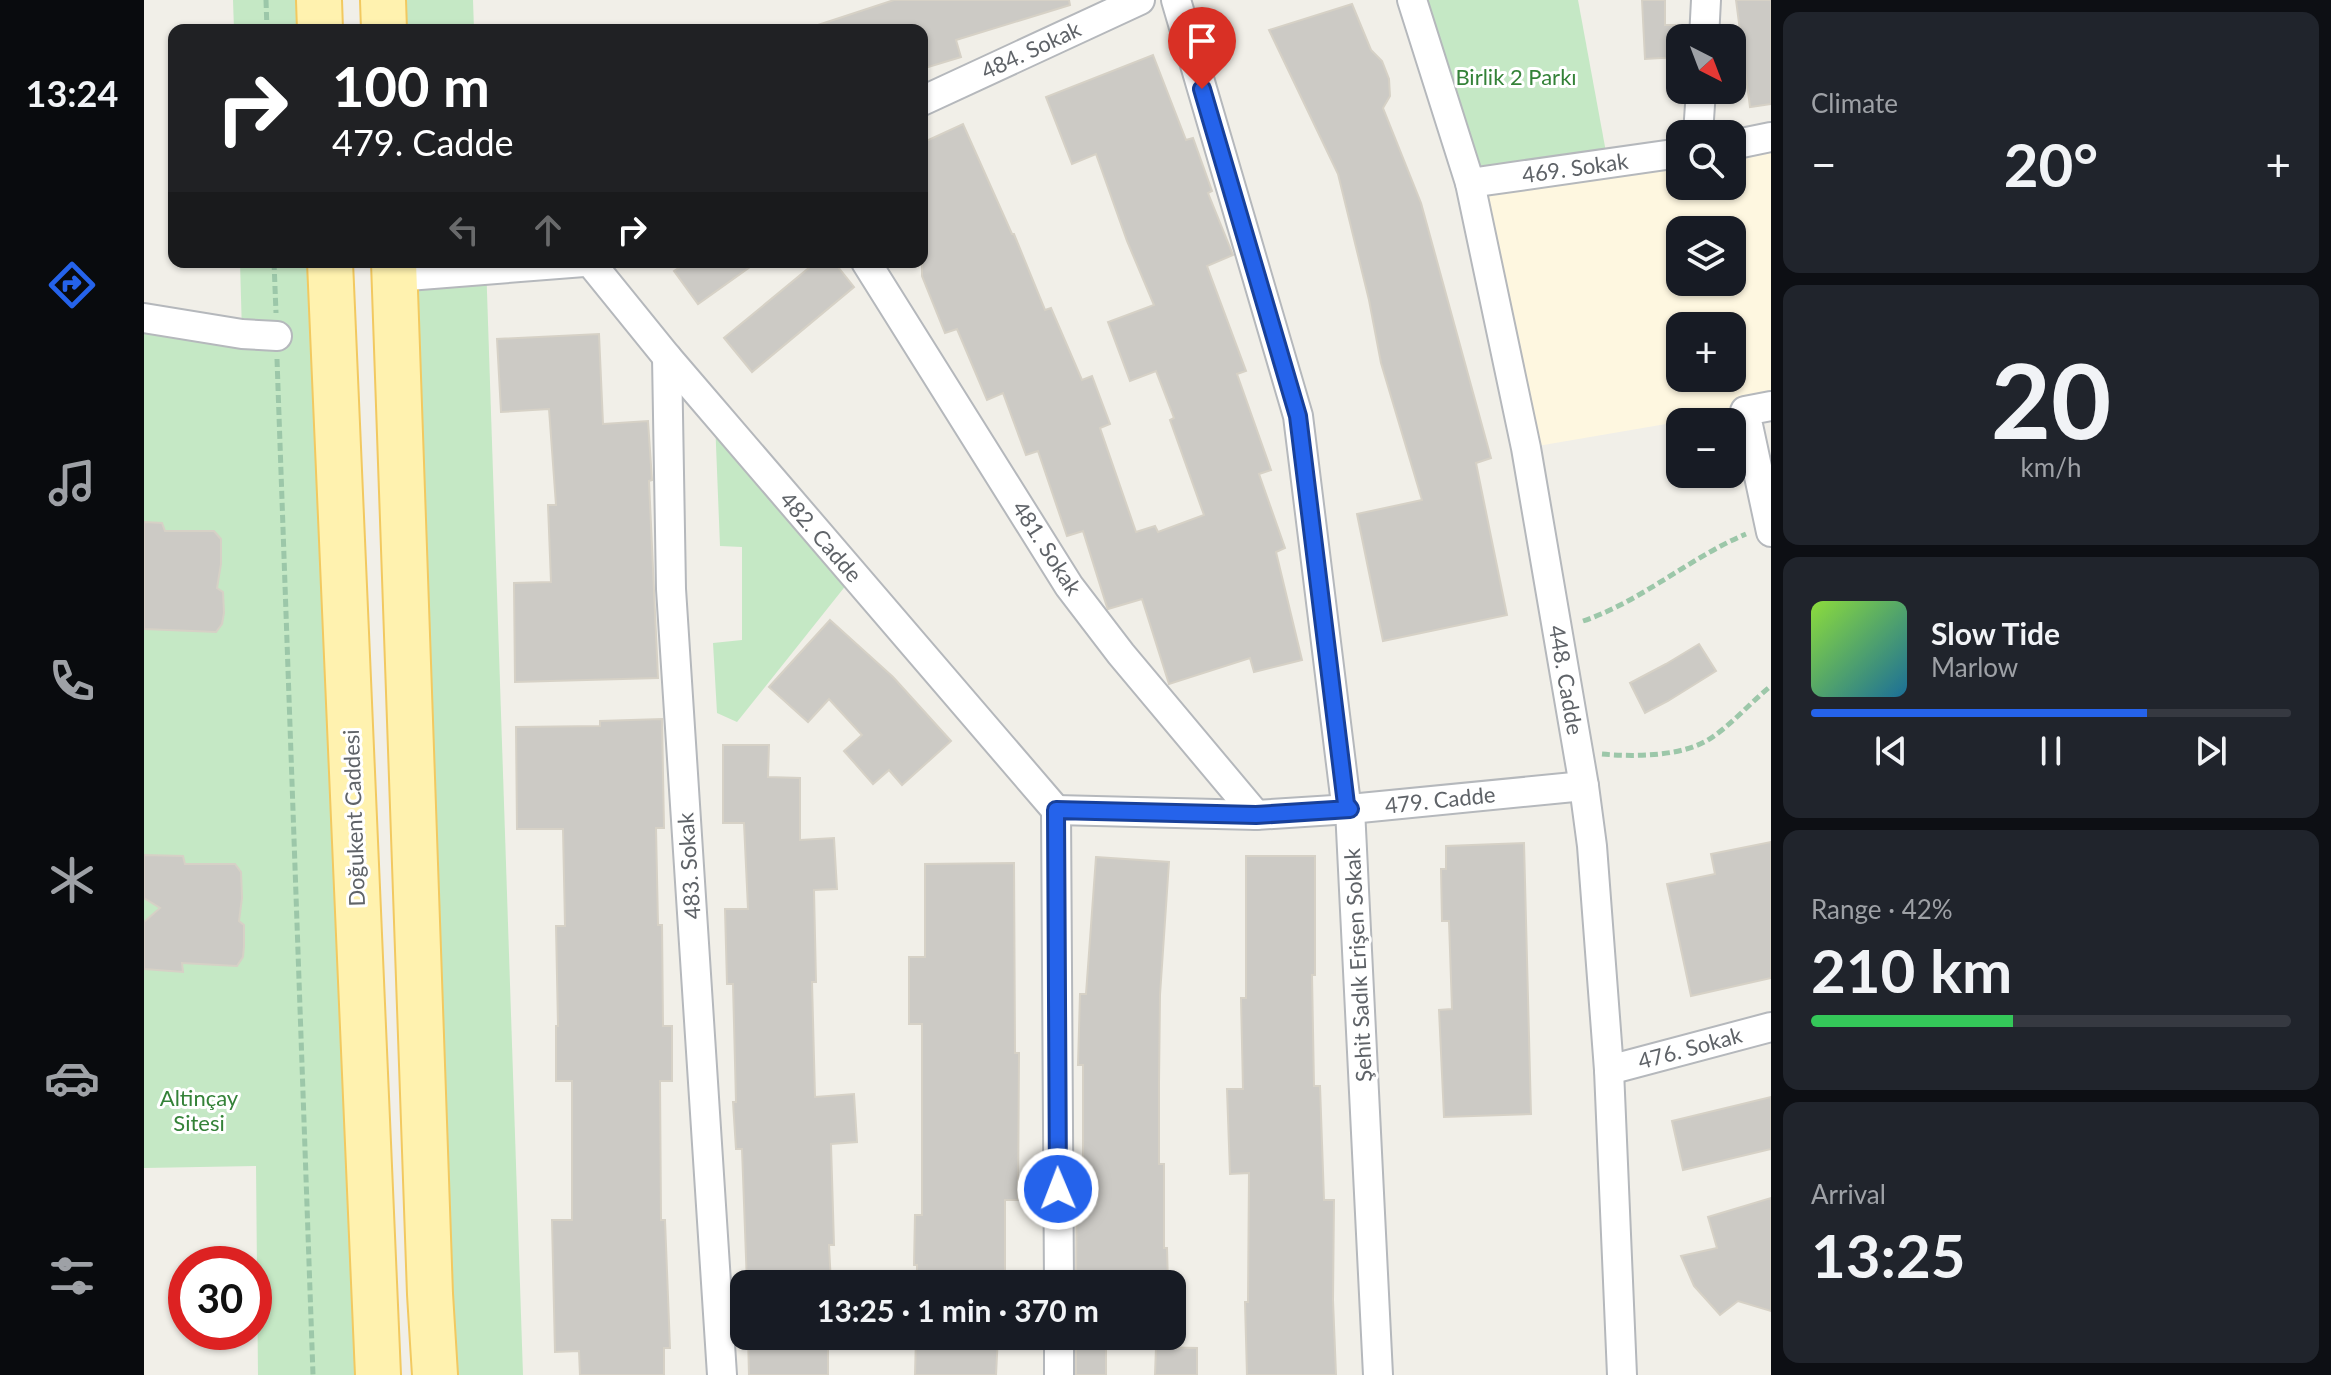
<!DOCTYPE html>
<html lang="en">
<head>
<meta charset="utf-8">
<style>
  body { margin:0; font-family:Lato,sans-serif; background:#20242c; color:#f1f3f6; height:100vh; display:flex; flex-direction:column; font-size:30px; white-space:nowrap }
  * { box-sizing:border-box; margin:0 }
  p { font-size:26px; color:#9ea1a6 }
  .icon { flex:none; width:44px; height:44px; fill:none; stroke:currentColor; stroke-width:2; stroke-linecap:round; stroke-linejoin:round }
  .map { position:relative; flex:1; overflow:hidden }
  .drawer { display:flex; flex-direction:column; gap:12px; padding:12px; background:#0d0f14; width:560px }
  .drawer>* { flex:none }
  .banner { position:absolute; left:24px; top:24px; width:760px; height:244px; border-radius:16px; box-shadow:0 2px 6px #0004; background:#202124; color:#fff; overflow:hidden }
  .needle { width:52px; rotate:138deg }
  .tools { position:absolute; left:1522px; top:24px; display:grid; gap:16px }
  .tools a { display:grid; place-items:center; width:80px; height:80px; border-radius:16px; background:#171b24; box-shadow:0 2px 6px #0004; font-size:40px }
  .speed { position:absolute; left:24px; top:1246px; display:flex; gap:16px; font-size:40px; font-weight:700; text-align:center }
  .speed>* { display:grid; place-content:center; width:104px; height:104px; border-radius:50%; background:#171b24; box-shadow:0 2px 6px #0004; line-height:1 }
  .speed .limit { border:12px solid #d22; background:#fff; color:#111 }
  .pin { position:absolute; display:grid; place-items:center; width:68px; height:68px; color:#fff; margin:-82px -34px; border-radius:50% 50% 50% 0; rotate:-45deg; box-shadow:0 0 8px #0007 }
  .pin .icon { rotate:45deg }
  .me { position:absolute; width:88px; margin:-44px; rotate:359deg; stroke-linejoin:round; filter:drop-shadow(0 0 6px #0008) }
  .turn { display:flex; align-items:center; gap:28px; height:168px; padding:0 32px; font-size:36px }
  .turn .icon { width:104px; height:104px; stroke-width:2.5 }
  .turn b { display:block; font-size:56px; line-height:68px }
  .lanes { display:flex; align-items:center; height:76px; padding:0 32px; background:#0003; justify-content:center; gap:40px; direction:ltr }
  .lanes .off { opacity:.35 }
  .big { font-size:60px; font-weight:700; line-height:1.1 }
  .drawer .widget { flex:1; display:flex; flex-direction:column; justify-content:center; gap:12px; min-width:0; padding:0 28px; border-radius:16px; background:#20242c }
  .drawer .dial { align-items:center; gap:0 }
  .dial b { font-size:104px; line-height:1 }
  .song { display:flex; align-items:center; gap:24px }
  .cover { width:96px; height:96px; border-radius:12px; background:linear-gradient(135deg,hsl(90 70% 55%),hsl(200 70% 35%)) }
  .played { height:8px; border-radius:4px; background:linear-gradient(90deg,#2563eb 70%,#363941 70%) }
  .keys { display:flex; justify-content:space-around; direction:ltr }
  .heat { display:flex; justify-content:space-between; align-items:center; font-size:44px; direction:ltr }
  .charge { height:12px; border-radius:6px; background:linear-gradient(90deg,#34c759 42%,#363941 0) }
  .trip { position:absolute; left:586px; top:1270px; width:456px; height:80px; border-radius:16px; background:#171b24; box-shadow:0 2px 6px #0004; font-weight:700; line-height:80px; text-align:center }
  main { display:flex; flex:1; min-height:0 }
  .menu { display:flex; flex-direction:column; width:144px; justify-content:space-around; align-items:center; background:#090b0e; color:#9ea1a6 }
  .menu .icon { width:56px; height:56px }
  .menu .active { color:#2563eb }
  .menu b { font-size:36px; color:#f1f3f6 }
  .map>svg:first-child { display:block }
</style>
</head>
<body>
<main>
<nav class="menu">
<b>13:24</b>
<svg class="icon active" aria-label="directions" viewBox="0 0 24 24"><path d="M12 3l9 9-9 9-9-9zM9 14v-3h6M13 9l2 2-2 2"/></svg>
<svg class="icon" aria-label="music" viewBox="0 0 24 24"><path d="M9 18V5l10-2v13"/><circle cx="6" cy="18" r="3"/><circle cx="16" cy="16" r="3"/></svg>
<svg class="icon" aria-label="phone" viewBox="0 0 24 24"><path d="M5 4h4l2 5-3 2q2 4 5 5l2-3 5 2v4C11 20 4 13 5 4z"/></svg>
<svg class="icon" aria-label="climate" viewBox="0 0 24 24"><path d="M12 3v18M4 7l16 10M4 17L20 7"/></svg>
<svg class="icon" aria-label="car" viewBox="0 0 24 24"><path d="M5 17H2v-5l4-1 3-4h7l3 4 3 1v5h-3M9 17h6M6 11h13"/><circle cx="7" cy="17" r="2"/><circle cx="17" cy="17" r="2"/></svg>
<svg class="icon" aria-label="filters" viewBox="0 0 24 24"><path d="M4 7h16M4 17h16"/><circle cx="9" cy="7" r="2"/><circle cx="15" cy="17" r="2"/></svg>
</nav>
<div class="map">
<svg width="1627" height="1375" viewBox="0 0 1627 1375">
  <rect width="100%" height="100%" fill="#f1efe8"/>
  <path fill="#fef7e0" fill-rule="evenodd" d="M1627,137v269l-245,42 -56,-265 210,-30v33h52v-41zM1536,230h52v52h-52zM1536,326h52v52h-52z"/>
  <g fill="#c5e8c5">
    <polygon points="89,0 175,0 176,30 90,30"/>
    <polygon points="239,0 329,0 330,30 240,30"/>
    <polygon points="1268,0 1434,0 1464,163 1326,183"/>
    <polygon points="96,262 186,262 234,1375 114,1375 112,1166 0,1168 0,318 98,333"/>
    <polygon points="250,262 342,262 379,1375 315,1375 312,1369"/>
    <polygon points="571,420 703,584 593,722 573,713 569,643 598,640 598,547 576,546"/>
  </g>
  <g fill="#cccac5" stroke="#d6d1c6" stroke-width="2">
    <polygon points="750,0 925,0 926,5 812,40 817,57 778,69 778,30 672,30 671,26"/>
    <polygon points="1498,0 1521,0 1521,25 1533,25 1535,57 1501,59"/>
    <polygon points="1592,0 1627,0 1627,104 1606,107"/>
    <polygon points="1208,4 1227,50 1238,61 1245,79 1246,96 1239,108 1277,203 1347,458 1332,463 1363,615 1239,641 1213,514 1278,500 1237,363 1225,300 1194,174 1125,30"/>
    <polygon points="1009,55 1042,140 1049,138 1068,191 1064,193 1089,255 1063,266 1102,371 1093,374 1127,470 1115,474 1141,548 1132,552 1158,660 1110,672 1106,658 1025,684 998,599 964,609 963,607 939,531 923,536 894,451 882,455 859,393 843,400 813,329 801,333 778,276 778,143 819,124 868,234 870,234 901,310 907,308 938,380 948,376 966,424 956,428 992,532 1011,526 1014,532 1060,515 1026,420 1030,418 1012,371 986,381 964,322 1010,305 983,241 952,154 928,164 902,97"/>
    <polygon points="544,262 613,262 554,304 530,271"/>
    <polygon points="672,262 690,262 710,287 608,372 580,338"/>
    <polygon points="455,334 459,424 504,421 508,480 505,481 514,678 371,682 370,583 407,582 404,505 412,505 405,409 357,412 353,339"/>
    <polygon points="0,522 18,523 21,531 70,531 77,539 77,564 73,588 79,592 80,613 78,624 72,632 0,629"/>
    <polygon points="686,620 749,677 807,741 758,785 745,770 729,784 700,751 718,735 685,699 664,722 625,687"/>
    <polygon points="1555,644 1572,671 1524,701 1501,713 1486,683 1522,664"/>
    <polygon points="518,719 520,828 512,828 514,925 518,925 519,1026 528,1026 528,1081 516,1081 517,1220 521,1220 526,1348 520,1348 520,1375 436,1375 435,1351 411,1352 408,1220 428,1220 428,1081 412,1081 412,1026 414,1026 412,926 421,926 419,829 373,829 372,727 456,726 456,721"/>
    <polygon points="579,745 625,745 624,777 656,778 656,840 690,838 693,889 670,890 672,982 668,982 671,1097 710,1094 713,1142 687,1144 690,1245 685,1245 687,1284 603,1284 598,1149 592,1149 589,1102 592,1102 589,984 583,984 581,909 604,909 600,823 579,823"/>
    <polygon points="1627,842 1627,978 1547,996 1523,884 1571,874 1567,854"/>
    <polygon points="1380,843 1387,1114 1300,1117 1295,1010 1308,1009 1305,921 1298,921 1297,869 1302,869 1302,846"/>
    <polygon points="0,855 39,856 41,864 91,864 97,872 98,898 95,921 100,925 100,946 99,957 93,966 38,963 39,972 0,969 0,922 16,908 0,898"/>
    <polygon points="1102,856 1171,856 1171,975 1168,975 1170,1086 1176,1086 1180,1200 1190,1200 1189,1300 1192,1375 1103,1375 1101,1302 1104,1302 1105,1173 1086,1174 1083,1089 1099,1089 1097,998 1102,998"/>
    <polygon points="952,857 1025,862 1016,995 1015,1083 1015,1164 1020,1164 1020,1248 1023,1248 1024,1284 932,1284 933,1165 939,1165 939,1065 934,1065 936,994 942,994"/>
    <polygon points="870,863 871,1053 875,1053 874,1200 861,1200 861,1284 773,1284 773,1265 770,1265 771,1215 778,1215 778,1024 765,1024 765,957 781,957 781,864"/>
    <polygon points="1627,1097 1627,1149 1539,1170 1528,1121"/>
    <polygon points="1627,1198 1627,1311 1594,1301 1576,1315 1550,1286 1537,1256 1573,1248 1564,1217"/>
    <polygon points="604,1336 684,1336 684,1375 605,1375"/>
    <polygon points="772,1336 854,1336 852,1375 771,1375"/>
    <rect x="932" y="1346" width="30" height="29"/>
    <polygon points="1012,1347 1053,1348 1053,1375 1011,1375"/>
  </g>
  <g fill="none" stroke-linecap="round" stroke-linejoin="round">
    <defs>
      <g id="street">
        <polyline points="1032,0 1154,416 1202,804 1206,809 1234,1375"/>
        <polyline points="1268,0 1326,183 1382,448 1440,786 1448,846 1465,1070 1478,1375"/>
        <polyline points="1560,38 1562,0"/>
        <polyline points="778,101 996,0"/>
        <polyline points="1554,134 1557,90"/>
        <polyline points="1588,145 1627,137"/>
        <polyline points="1326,183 1536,153"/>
        <polyline points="446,262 523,357 912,810"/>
        <polyline points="722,262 925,586 977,654 1112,815"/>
        <polyline points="251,277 440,262"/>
        <polyline points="0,318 98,334 133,336"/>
        <polyline points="523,357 527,589 578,1375"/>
        <polyline points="1627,406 1601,411 1627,532"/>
        <polyline points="912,810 1112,815 1206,809 1440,786"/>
        <polyline points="912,810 915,1284"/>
        <polyline points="1465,1070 1627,1027"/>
        <polyline points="915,1336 915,1375"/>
      </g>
      <g id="primary">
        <polyline points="175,0 176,30"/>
        <polyline points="239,0 240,30"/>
        <polyline points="186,262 234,1375"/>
        <polyline points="250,262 286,1294 291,1375"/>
      </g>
    </defs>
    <use href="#street" stroke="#b5b8bc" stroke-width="32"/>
    <use href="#primary" stroke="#f2c960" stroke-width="48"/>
    <g stroke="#9cc7a9" stroke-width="5" stroke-dasharray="8 4" stroke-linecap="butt">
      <polyline points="122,0 123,30"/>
      <polyline points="130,262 132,313"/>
      <polyline points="133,359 169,1375"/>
      <path d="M1439,621c59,-20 106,-63 163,-87"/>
      <path d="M1458,754c33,3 84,3 112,-18 20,-14 37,-34 57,-50"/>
    </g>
    <use href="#street" stroke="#fff" stroke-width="28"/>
    <use href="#primary" stroke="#fff2af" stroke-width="44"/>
  </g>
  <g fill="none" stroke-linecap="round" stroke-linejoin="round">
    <defs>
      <polyline id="route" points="914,1189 912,810 1112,815 1206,809 1202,804 1154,416 1058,89"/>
    </defs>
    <use href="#route" stroke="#184099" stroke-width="20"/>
    <use href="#route" stroke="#2563eb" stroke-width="14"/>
  </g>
  <g text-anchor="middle" stroke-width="6" stroke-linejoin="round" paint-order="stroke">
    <g font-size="22" fill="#5f6368" stroke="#fff">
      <text transform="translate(887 50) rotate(-25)" y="8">484. Sokak</text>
      <text transform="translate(1431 168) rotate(-8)" y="8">469. Sokak</text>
      <text transform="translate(677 537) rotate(49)" y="8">482. Cadde</text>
      <text transform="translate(903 548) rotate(57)" y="8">481. Sokak</text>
      <text transform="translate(1422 680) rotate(80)" y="8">448. Cadde</text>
      <text transform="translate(1296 800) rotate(-6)" y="8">479. Cadde</text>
      <text transform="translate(210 818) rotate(-92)" y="8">Doğukent Caddesi</text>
      <text transform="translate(545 866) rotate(-94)" y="8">483. Sokak</text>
      <text transform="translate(1214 965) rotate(-93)" y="8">Şehit Sadık Erişen Sokak</text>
      <text transform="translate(1546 1048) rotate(-15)" y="8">476. Sokak</text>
    </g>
    <g font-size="22" fill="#348238" stroke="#fff">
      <text x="1372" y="85">Birlik 2 Parkı</text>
      <text x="55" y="1106">Altinçay<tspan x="55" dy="25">Sitesi</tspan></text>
    </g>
  </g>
</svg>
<div class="tools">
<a><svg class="needle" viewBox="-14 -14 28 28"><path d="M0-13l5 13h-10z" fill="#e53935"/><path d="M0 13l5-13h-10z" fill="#9ea1a6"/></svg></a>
<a><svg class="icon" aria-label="search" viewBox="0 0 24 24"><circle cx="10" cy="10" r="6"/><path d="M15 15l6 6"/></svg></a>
<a><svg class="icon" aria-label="layers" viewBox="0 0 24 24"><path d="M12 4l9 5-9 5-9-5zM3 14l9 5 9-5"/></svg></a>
<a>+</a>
<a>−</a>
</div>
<div class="speed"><div class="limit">30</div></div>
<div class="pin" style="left:1058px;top:89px;background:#d93025"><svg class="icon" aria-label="arrive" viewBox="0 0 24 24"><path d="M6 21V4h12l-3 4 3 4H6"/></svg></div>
<svg class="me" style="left:914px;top:1189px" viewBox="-20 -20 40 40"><circle r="17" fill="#2563eb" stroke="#fff" stroke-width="3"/><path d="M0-11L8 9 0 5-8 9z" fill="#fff"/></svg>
<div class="trip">13:25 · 1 min · 370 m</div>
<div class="banner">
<div class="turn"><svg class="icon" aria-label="right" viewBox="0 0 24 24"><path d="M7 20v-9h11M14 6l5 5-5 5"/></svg><div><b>100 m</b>479. Cadde</div></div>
<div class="lanes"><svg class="icon off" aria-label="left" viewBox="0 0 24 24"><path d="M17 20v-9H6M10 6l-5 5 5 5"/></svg><svg class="icon off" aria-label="ahead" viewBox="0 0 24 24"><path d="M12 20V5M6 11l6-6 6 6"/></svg><svg class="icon" aria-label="right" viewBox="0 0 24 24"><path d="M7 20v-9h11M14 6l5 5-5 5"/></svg></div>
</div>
</div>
<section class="drawer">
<div class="widget"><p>Climate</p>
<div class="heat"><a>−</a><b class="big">20°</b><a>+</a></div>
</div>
<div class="widget dial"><b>20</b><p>km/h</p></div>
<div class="widget">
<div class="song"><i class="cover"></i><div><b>Slow Tide</b><p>Marlow</p></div></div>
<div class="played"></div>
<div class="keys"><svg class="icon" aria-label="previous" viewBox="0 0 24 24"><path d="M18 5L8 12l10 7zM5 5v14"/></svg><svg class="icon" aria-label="pause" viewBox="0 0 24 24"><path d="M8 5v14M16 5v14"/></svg><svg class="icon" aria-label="next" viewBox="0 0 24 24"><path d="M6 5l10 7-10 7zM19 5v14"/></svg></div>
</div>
<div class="widget"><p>Range · 42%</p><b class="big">210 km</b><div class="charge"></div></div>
<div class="widget"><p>Arrival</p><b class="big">13:25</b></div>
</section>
</main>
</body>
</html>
